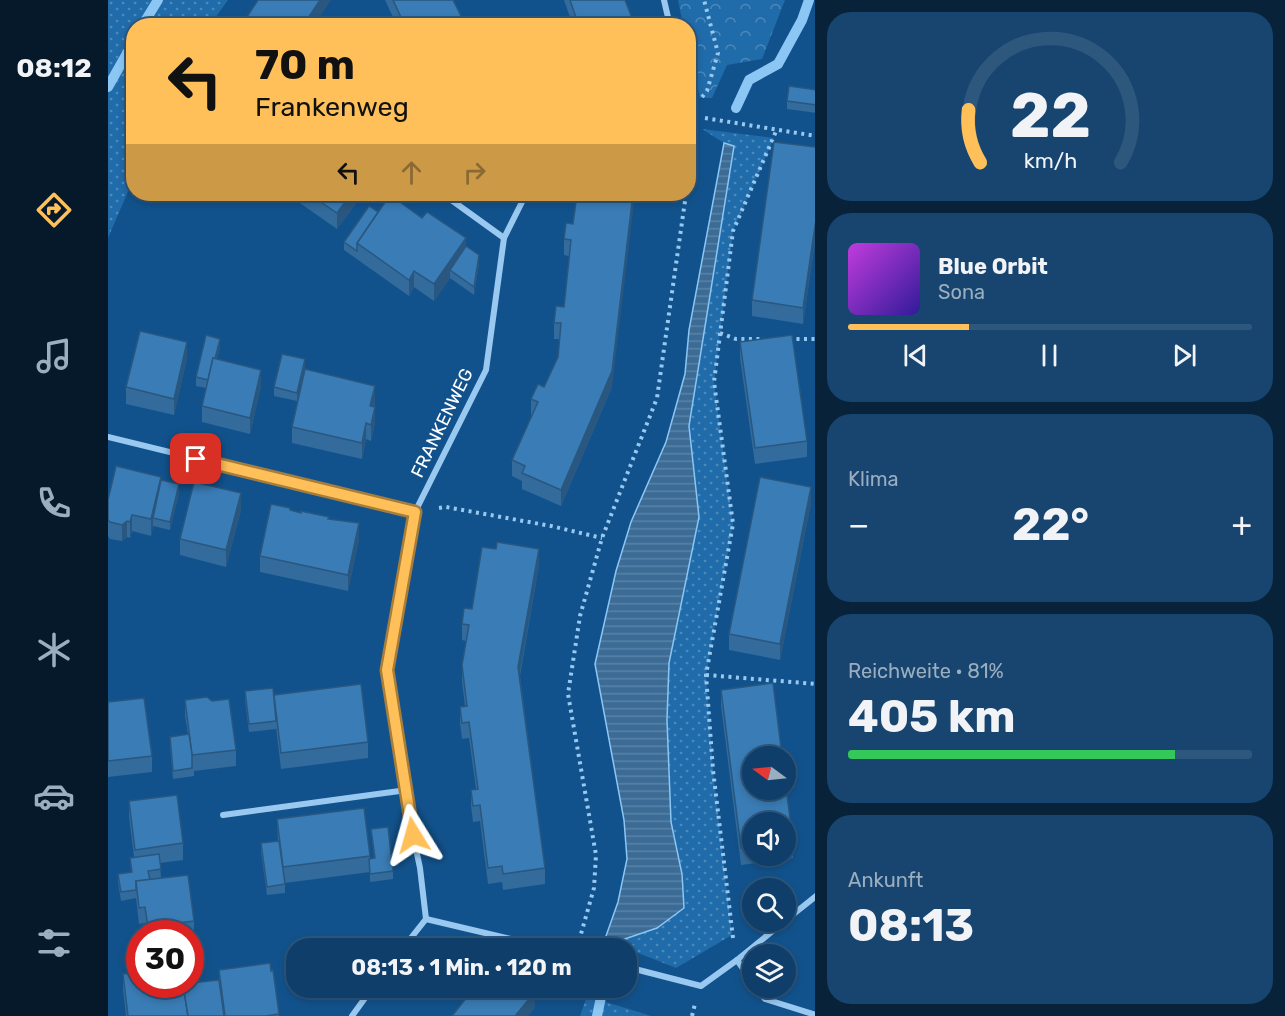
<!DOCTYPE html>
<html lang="de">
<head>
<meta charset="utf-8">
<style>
  body { margin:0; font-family:Rubik,sans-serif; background:#17456f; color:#f1f3f6; height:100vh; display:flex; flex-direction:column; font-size:22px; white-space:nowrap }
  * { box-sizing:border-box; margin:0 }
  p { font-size:20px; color:#9baec0 }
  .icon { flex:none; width:33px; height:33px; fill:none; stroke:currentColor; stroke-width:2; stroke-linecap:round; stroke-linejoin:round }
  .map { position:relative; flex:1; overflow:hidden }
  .drawer { display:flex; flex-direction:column; gap:12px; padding:12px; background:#08223a; width:470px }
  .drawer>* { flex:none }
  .banner { position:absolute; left:18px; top:18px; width:570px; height:183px; border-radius:24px; box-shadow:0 3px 9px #0003,0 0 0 2px #2e577d; background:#ffc059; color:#111; overflow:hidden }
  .needle { width:39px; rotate:285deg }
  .controls { position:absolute; left:634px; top:746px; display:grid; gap:12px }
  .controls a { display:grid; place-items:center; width:54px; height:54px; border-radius:50%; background:#0e3e69; box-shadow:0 3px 9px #0003,0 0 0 2px #2e577d; font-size:30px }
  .speed { position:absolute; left:18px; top:920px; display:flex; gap:12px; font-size:30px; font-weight:700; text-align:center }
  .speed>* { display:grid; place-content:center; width:78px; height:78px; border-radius:50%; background:#0e3e69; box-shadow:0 3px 9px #0003,0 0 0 2px #2e577d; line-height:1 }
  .speed .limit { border:9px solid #d22; background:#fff; color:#111 }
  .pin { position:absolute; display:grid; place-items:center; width:51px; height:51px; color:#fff; margin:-26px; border-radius:12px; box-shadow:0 3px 9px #0006 }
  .me { position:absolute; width:66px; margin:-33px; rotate:352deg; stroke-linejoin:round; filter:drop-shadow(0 0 4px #0008) }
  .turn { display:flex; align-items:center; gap:21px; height:126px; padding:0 30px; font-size:27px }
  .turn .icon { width:78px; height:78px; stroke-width:2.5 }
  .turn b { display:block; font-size:42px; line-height:51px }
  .lanes { display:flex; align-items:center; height:57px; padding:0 30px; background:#0003; justify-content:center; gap:30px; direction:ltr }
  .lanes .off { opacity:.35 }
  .big { font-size:45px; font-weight:700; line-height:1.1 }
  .drawer .tile { flex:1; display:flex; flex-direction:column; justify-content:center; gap:9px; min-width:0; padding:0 21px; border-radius:24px; background:#17456f }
  .drawer .dial { align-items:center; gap:0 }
  .dial svg { height:156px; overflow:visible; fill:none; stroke:#2e577d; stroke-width:7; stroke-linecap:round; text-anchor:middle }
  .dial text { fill:#f1f3f6; stroke:none }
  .song { display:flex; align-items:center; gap:18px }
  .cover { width:72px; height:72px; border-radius:9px; background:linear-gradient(135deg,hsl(290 70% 55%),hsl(250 70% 35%)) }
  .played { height:6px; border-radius:3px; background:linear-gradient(90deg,#ffc059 30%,#2e577d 30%) }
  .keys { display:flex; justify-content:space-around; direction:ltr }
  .heat { display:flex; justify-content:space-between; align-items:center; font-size:33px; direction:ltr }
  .charge { height:9px; border-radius:4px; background:linear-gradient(90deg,#34c759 81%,#2e577d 0) }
  .trip { position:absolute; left:178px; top:938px; width:351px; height:60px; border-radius:24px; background:#0e3e69; box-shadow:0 3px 9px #0003,0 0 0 2px #2e577d; font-weight:700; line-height:60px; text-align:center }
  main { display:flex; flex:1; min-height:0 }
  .tab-bar { display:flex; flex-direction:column; width:108px; justify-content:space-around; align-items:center; background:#06192a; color:#9baec0 }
  .tab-bar .icon { width:42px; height:42px }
  .tab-bar .active { color:#ffc059 }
  .tab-bar b { font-size:27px; color:#f1f3f6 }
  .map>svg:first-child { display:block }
</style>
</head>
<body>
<main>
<nav class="tab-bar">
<b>08:12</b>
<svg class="icon active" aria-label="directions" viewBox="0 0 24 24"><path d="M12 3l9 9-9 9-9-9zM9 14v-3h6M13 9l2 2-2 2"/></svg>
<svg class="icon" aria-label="music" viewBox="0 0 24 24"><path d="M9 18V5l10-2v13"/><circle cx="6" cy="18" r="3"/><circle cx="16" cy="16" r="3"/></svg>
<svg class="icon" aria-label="phone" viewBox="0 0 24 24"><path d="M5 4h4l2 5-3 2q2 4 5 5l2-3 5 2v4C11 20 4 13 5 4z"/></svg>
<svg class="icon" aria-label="climate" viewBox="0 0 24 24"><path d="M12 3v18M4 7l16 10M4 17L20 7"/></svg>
<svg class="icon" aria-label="car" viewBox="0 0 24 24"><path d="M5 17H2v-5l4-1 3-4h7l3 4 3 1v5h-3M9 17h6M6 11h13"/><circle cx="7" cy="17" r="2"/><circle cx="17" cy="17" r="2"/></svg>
<svg class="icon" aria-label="filters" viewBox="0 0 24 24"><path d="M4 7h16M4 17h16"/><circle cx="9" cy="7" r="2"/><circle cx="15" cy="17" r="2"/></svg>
</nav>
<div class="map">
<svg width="708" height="1016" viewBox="0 0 708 1016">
  <defs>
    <pattern id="grass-dots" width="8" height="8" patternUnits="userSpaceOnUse" patternTransform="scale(1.5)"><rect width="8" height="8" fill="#206ba9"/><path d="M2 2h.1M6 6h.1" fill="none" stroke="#4d89ba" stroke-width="1.8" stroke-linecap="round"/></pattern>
    <pattern id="park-crowns" width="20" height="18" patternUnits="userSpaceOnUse" patternTransform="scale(1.5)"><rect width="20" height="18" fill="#206ba9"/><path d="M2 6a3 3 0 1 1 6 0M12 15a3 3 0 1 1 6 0" fill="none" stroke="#4d89ba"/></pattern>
    <pattern id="water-rules" width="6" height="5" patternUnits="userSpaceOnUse" patternTransform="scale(1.5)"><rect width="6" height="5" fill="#3c6c96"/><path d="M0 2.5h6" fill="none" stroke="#5982a6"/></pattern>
  </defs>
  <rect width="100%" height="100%" fill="#12528c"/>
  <g fill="url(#grass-dots)">
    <polygon points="0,0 120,0 102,25 26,26 25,180 0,238"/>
    <polygon points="594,129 666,138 625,231 606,382 625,524 598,675 605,770 624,935 568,968 505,943 549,928 576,907 574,874 563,822 559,720 561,663 591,517 580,426 626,146 616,143"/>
    <polygon points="479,996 543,1016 472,1016"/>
  </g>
  <polygon fill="url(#park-crowns)" points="570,0 677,0 654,59 619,65 604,98 592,98 581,47 580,26 575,25"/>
  <polygon fill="url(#water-rules)" stroke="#8bc6f5" stroke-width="1.5" points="616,143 626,146 581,426 591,517 561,663 559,720 563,822 574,874 576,908 549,928 505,943 498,936 510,902 519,859 516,820 487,664 508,571 523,522 558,442 577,374 581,330"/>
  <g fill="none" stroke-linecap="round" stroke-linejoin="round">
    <g stroke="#8bc6f5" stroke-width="10">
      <polyline points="34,26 50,0"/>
      <polyline points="0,87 26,41"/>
      <polyline points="628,108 641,80 670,64 694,20 701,0"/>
      <polyline points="489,1016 493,997"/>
    </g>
    <g stroke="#99c9f1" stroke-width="4" stroke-dasharray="3 4.5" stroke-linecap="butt">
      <polyline points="594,97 599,91 610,53 596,0"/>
      <polyline points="597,118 708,136"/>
      <polyline points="580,180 586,142 585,133"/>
      <polyline points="612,333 628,339 656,339"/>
      <polyline points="681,339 708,339"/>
      <polyline points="331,508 338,507 443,526 494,538"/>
      <polyline points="598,675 708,684"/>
      <polyline points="625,938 605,770 598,675 625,524 606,382 625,231 669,129"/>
      <polyline points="469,948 486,888 488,855 460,694 472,616 494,538 549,398 578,194"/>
      <polyline points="584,1016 587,1004"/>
    </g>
    <g stroke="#99c9f1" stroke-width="6">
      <polyline points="556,0 562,26"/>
      <polyline points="580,109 580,115"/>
      <polyline points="335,194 396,238"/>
      <polyline points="0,437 307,512"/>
      <polyline points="115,815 299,790"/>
      <polyline points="318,919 441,948"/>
      <polyline points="678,920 708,896"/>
      <polyline points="295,948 318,919 312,868 305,835 279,670 307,512 378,370 396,238 418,194"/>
      <polyline points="629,960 645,983"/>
      <polyline points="519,967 593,986 629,960 677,921"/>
      <polyline points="648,987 657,999 708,1015"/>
      <polyline points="244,1016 265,987"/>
    </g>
  </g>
  <g fill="#326b9c" fill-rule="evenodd">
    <polygon points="277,0 345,0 357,26 289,26"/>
    <polygon points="456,0 517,0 527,26 465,26"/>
    <polygon points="708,90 708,113 679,109 679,101"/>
    <polygon points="708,147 708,235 695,324 644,316 644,300"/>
    <polygon points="179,194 255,194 229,229"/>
    <polygon points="270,212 314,218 358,246 371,264 366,295 342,278 326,301 306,287 301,296 236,250 236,242"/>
    <polygon points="465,224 504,387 453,506 414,489 414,481 404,476 404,460 424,416 423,415 423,399 436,387 450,357 452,339 446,339 446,323 456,307 461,256 456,255 456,239"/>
    <polygon points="632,342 699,441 699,457 647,464 632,358"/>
    <polygon points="112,347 109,359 153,386 142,434 94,422 94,406 98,388 88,386 88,377"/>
    <polygon points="79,358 66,415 18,404 18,387"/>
    <polygon points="197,368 189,401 166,396 166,387"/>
    <polygon points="267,402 266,407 267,423 263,441 258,439 254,459 184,443 184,427"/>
    <polygon points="53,480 71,493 62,530 45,526 45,525 43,536 24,531 22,538 19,537 14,541 2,539 0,536 0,500"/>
    <polygon points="703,503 672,660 621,650 621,634"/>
    <polygon points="133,510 118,567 72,555 72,539"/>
    <polygon points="182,510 221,519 251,539 240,591 152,572 152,556"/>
    <polygon points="431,565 412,676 437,868 437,884 395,890 394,882 380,884 372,821 365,822 363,806 363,790 368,789 361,738 354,739 352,723 352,707 357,706 354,682 354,665 358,641 354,640 354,624 364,609"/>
    <path d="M665,683l9,73h-29v33h33v-2l7,55v16l-52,7 -20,-159v-16zM645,822h33v33h-33z"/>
    <polygon points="137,691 166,695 260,742 260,758 173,769 168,727 168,729 141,732 137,700"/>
    <polygon points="77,700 128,750 128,766 86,771 86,776 65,779 62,745 62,737 80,734 77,716"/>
    <polygon points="0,702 44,756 44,772 0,777"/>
    <polygon points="21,801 75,843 75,860 52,863 53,878 41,879 86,921 86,937 82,938 82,933 38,933 37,923 31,924 28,898 13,901 10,882 10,874 23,872 22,858 26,857 21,817"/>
    <polygon points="256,808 262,858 266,858 263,829 285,871 285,879 262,882 262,872 177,883 177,893 159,895 153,852 153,843 170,841 169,819"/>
    <polygon points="111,970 165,970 171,1016 18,1016 15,990 15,974 32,984 82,984 111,980"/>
  </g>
  <g fill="#29577f">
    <polygon points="212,0 223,0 206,26 195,26"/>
    <polygon points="243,194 255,194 229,229 229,213"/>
    <polygon points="525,194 527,194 504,387 453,506 453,490"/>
    <polygon points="708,219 708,235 695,324 695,308"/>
    <polygon points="358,238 358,255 342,270 342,278 326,301 326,284"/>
    <polygon points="371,255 371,264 366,295 366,287"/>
    <polygon points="306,271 306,287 301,296 301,280"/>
    <polygon points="112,339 112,347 102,389 102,381"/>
    <polygon points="79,342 79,358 66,415 66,399"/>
    <polygon points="197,359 197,368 189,401 189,393"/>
    <polygon points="153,370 153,386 142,434 142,418"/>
    <polygon points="267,386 267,402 262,422 262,406"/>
    <polygon points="267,407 267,423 263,441 263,425"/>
    <polygon points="258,423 258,439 254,459 254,443"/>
    <polygon points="53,477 53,493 45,518 45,525 43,536 43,519"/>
    <polygon points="71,484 71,493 62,530 62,522"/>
    <polygon points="703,487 703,503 672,660 672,644"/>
    <polygon points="133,493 133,510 118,567 118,550"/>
    <polygon points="24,515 24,531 22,538 22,522"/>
    <polygon points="19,521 19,537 14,541 14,525"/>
    <polygon points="251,523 251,539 240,591 240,575"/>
    <polygon points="431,549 431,565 410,683 410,667"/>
    <polygon points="427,992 427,1008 420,1016 407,1016"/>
  </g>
  <g fill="#3a7cb5" stroke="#29577f" stroke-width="1.5">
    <polygon points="150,0 212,0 195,26 133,26"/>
    <polygon points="285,0 345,0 357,24 354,26 297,26"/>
    <polygon points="462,0 517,0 527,26 471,26"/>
    <polygon points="101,18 111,26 96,26"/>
    <polygon points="681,86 708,90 708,105 679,101"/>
    <polygon points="666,142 708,147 708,219 695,308 644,300"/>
    <polygon points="201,194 243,194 229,213"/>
    <polygon points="469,194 525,194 504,371 453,490 414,473 417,466 404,460 430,402 423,399 430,384 436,387 450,357 453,323 446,323 448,306 456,307 463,240 456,239 458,223 465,224"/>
    <polygon points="282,195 314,218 319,212 358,238 326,284 306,271 301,280 249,243"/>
    <polygon points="261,206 270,212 249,243 249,251 236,242"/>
    <polygon points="358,246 371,255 366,287 342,270"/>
    <polygon points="32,331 79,342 66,399 18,387"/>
    <polygon points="98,335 112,339 107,359 105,358 100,380 88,377"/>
    <polygon points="684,335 699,441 647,448 632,342"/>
    <polygon points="174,354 197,359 189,393 166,387"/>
    <polygon points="105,358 153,370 142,418 94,406"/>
    <polygon points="197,369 267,386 262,406 267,407 263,425 258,423 254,443 184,427"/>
    <polygon points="8,466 53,477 43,519 24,515 22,522 19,521 14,525 2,522 0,520 0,500"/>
    <polygon points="652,477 703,487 672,644 621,634"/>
    <polygon points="53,480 71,484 62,522 45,518"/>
    <polygon points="86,482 133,493 118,550 72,539"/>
    <polygon points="163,504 182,508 182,510 193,513 193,511 221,517 220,519 251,523 240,575 152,556"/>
    <polygon points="389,542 431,549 410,667 437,868 395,874 394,866 380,868 372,805 365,806 363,790 370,789 361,722 354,723 352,707 359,706 354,665 361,625 354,624 356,608 364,609 374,547 388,549"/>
    <polygon points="665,683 674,756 645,756 645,789 678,789 678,787 685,842 678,843 678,822 645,822 645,847 633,848 613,690"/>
    <polygon points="253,684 260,742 173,753 166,695"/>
    <polygon points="165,688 168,721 141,724 137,691"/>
    <polygon points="99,697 104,701 121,699 128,750 84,755 77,700"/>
    <polygon points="36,698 44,756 0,761 0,702"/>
    <polygon points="81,734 84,755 84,768 65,771 62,737"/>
    <polygon points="69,795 75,843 27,850 21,801"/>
    <polygon points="256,808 262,856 175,867 169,819"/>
    <polygon points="280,827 285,871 262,874 261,859 267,858 263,829"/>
    <polygon points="171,841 177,884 159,887 153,843"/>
    <polygon points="51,854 53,869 40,871 42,880 28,881 28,890 13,892 10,874 24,872 22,858"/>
    <polygon points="80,875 86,921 40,927 37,907 31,908 28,881"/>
    <polygon points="162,963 163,971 165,970 171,1014 158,1016 117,1016 111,970"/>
    <polygon points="32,972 32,984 75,984 80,1016 20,1016 15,974"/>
    <polygon points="111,980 116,1016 80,1016 75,984 82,984 82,983"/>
    <polygon points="367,987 421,987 427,992 407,1016 344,1016"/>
  </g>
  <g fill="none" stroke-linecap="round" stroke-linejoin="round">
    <defs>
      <polyline id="route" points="88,459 307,512 279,670 305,835"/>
    </defs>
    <use href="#route" stroke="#a67d3a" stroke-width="15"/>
    <use href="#route" stroke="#ffc059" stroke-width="10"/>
  </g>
  <g text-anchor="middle" stroke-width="6" stroke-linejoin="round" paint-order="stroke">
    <g font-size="18" fill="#fff" stroke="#12528c">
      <text transform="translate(334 423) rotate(-64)" y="6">FRANKENWEG</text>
    </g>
  </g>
</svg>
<div class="controls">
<a><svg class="needle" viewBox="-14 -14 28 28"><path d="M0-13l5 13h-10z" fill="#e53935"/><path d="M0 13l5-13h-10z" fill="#9baec0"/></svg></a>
<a><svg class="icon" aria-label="sound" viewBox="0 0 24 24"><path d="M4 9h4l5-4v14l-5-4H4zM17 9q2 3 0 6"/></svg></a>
<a><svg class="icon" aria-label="search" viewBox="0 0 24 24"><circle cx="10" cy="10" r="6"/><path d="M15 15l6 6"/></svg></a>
<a><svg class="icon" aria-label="layers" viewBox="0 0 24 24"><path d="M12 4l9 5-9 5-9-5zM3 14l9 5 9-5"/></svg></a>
</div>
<div class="speed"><div class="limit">30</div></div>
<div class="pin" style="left:88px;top:459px;background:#d93025"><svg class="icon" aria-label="arrive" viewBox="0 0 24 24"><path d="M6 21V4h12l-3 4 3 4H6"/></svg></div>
<svg class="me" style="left:305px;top:835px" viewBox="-20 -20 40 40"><path d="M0-17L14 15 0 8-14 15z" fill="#ffc059" stroke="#fff" stroke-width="4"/></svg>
<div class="trip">08:13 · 1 Min. · 120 m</div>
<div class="banner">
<div class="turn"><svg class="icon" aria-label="left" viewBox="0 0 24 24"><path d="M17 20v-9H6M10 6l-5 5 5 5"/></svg><div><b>70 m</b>Frankenweg</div></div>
<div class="lanes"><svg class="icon" aria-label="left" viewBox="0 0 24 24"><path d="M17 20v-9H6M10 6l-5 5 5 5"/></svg><svg class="icon off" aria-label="ahead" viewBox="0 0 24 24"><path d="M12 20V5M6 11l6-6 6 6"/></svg><svg class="icon off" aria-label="right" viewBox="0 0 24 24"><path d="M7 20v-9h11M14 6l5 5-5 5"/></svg></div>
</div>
</div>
<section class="drawer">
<div class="tile dial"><svg viewBox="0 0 100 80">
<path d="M14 69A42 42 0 1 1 86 69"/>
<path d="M14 69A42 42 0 0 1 8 42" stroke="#ffc059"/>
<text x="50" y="56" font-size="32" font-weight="700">22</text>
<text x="50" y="72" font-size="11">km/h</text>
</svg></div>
<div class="tile">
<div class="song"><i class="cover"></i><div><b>Blue Orbit</b><p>Sona</p></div></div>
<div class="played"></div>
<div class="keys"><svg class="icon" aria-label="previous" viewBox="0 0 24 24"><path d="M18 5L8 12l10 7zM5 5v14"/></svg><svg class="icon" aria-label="pause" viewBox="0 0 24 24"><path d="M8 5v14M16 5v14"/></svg><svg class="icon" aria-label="next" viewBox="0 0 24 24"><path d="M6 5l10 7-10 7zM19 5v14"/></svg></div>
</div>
<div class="tile"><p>Klima</p>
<div class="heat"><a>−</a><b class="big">22°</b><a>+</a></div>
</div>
<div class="tile"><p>Reichweite · 81%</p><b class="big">405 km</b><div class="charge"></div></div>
<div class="tile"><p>Ankunft</p><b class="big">08:13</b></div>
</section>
</main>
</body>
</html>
